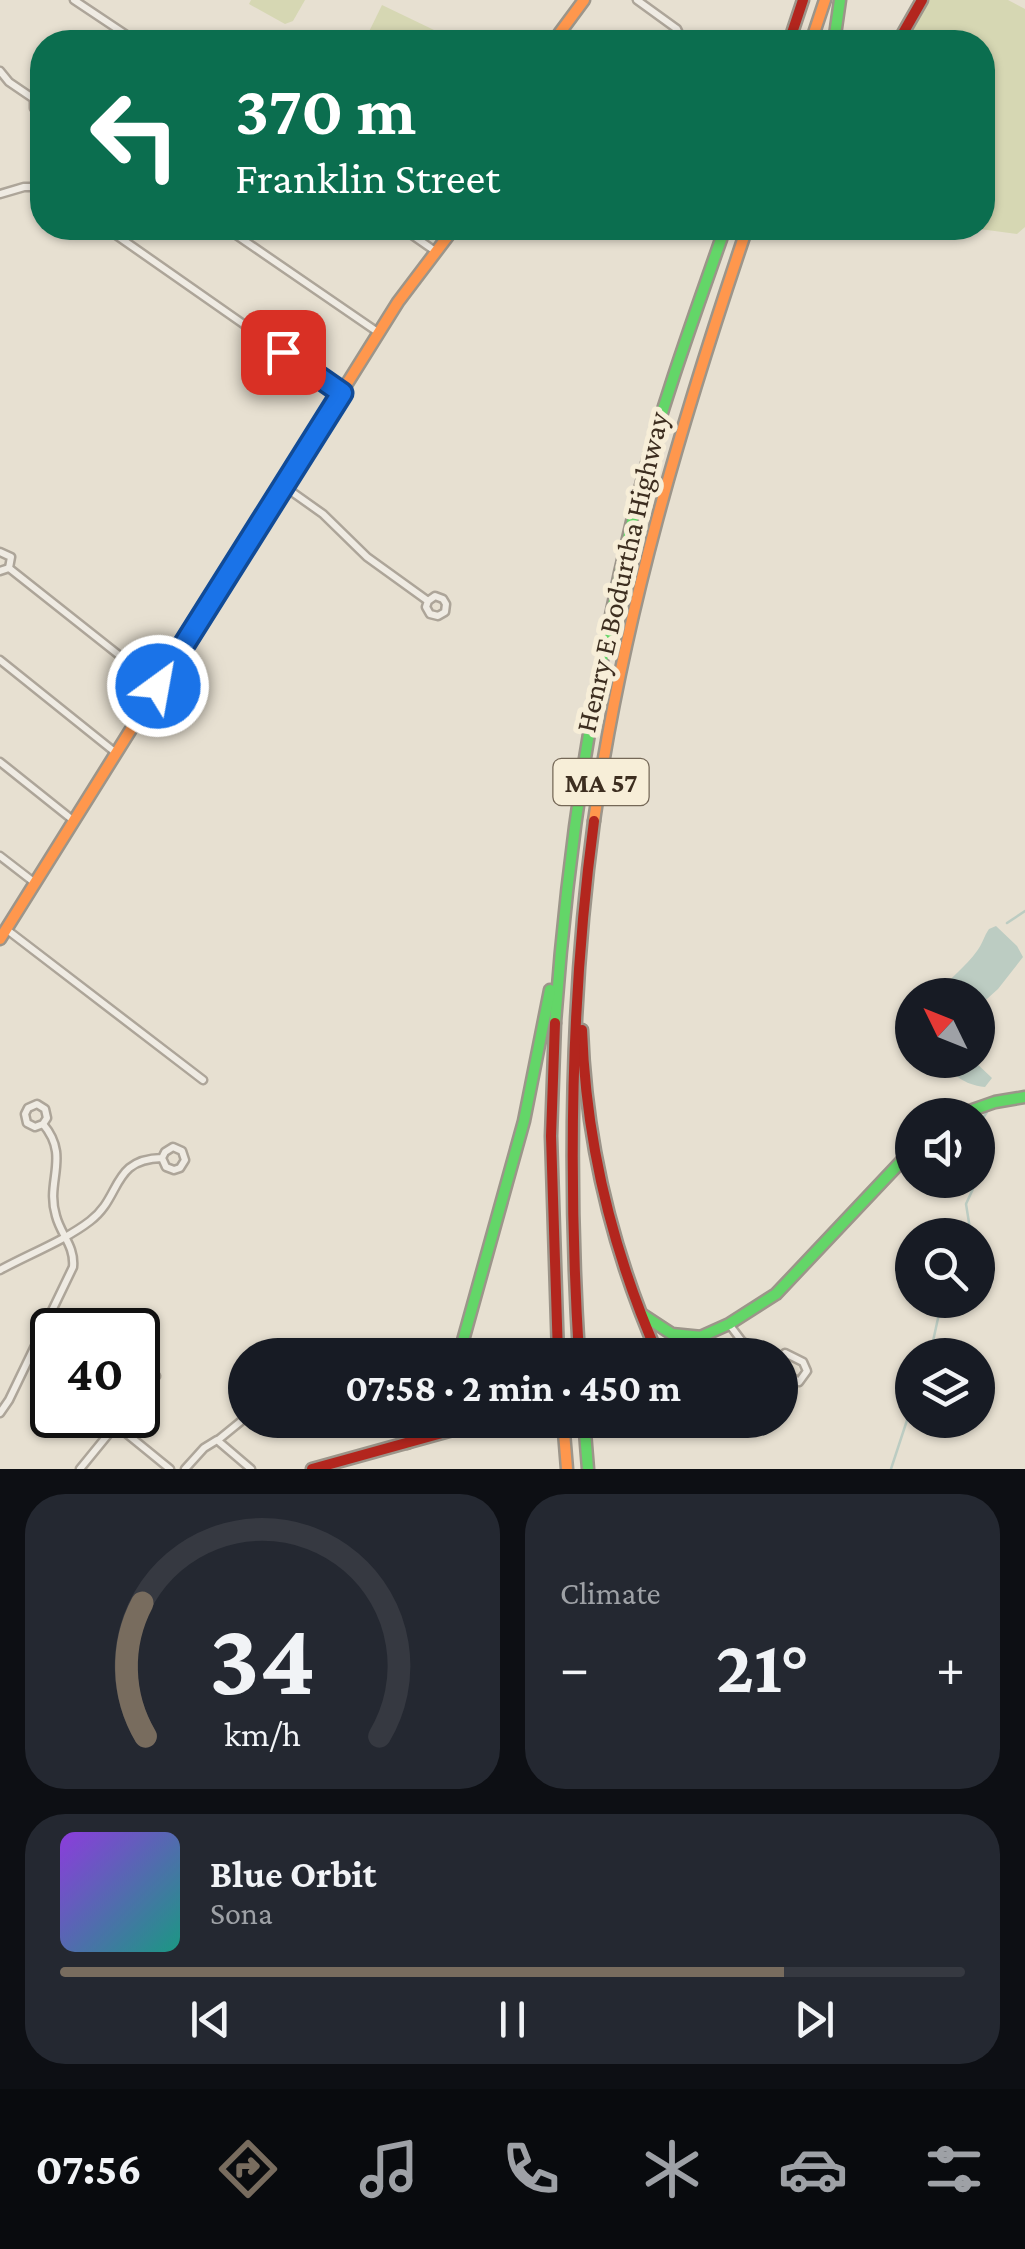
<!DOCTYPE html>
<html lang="en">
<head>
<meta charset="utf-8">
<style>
  body { margin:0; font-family:"Crimson Pro",serif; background:#242831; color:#f1f3f6; height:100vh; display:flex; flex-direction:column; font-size:38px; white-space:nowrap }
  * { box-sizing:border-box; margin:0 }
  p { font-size:32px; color:#9ea1a6 }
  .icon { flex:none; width:55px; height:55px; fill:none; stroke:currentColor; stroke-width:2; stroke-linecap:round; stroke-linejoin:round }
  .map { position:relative; height:1469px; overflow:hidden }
  .details { display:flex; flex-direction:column; gap:25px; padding:25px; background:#0d0f14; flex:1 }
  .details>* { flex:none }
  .banner { position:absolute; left:30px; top:30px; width:965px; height:210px; border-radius:40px; box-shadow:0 2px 8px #0004; background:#0b6e4f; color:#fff; overflow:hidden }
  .needle { width:65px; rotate:313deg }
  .controls { position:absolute; left:895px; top:978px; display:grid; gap:20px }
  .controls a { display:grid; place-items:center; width:100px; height:100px; border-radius:50%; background:#171b24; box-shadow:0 2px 8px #0004; font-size:50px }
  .speed { position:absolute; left:30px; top:1308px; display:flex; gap:20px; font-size:50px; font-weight:700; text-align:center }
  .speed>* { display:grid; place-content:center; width:130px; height:130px; border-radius:50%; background:#171b24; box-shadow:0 2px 8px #0004; line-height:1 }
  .speed .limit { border:5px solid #111; border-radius:15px; background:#fff; color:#111 }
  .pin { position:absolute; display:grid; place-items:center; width:85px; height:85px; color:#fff; margin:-42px; border-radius:20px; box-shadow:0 5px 15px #0006 }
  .me { position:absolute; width:110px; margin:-55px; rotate:32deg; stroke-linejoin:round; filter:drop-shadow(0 0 8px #0008) }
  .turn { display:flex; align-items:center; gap:35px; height:210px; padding:0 40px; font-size:45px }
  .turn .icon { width:130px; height:130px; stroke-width:2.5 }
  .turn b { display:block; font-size:70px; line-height:85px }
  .big { font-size:75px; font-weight:700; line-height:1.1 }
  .details .tile { flex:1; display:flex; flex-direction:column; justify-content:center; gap:15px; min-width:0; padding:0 35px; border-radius:40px; background:#242831 }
  .details .dial { align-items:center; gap:0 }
  .dial svg { height:260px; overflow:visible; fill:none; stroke:#363941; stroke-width:7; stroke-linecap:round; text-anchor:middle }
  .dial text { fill:#f1f3f6; stroke:none }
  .song { display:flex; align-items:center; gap:30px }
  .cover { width:120px; height:120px; border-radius:15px; background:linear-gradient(135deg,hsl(270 70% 55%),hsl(170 70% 35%)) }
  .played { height:10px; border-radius:5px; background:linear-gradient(90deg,#786c5e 80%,#363941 80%) }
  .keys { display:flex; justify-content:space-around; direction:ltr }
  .heat { display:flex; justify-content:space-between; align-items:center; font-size:55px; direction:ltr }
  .details .tiles { flex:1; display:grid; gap:25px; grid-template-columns:1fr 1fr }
  .tile:last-child { grid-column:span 2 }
  .trip { position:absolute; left:228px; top:1338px; width:570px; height:100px; border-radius:50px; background:#171b24; box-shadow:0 2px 8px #0004; font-weight:700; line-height:100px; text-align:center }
  .menu { display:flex; height:160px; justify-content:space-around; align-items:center; background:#090b0e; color:#9ea1a6 }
  .menu .icon { width:70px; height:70px }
  .menu .active { color:#786c5e }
  .menu b { font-size:45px; color:#f1f3f6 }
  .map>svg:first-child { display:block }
</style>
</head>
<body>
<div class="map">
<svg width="1025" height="1469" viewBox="0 0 1025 1469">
  <rect width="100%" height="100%" fill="#e7e0d1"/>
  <g fill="#d6d7b3">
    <polygon points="251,0 305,0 293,21 285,24 249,4"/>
    <polygon points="928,0 1008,0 1025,9 1025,227 1017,234 972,228 982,228 982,42 907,42"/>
    <polygon points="382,5 459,42 364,42"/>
  </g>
  <g fill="#bcccc2">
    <path d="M996,926l21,20 6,11 -25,32 -20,18v-12h-39c9,-17 27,-28 38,-44 5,-6 7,-15 12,-22z"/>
    <path d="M941,1060h32l19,18 -7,9c-23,-3 -29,-11 -44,-27z"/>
  </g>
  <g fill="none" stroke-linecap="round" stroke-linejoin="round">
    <g stroke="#bcccc2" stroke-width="2.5">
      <polyline points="1007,923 1025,911"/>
      <polyline points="978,1125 987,1112"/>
      <polyline points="971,1235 966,1204 977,1180"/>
      <polyline points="930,1355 942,1300"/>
      <polyline points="891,1469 912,1405"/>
    </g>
    <defs>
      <g id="street">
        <polyline points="74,0 137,42"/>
        <polyline points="637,0 677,29 683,42"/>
        <polyline points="0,71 9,82 34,99 34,108 42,112"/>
        <polyline points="0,194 24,187 42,187"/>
        <polyline points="106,228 342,393"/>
        <polyline points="226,228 379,333"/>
        <polyline points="402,228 435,251"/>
        <polyline points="285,487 323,514 367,557 428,601 426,607 430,614 438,616 445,612 446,604 443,599 435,596 428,601"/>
        <polyline points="0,552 11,557 9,568 158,686"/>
        <polyline points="0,571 9,568"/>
        <polyline points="0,660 116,753"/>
        <polyline points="0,762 74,821"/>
        <polyline points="0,856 35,883"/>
        <polyline points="6,929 203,1080"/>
        <path d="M0,1270c29,-16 64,-29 90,-49 32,-24 21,-62 72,-63l3,-6 8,-5 9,4 3,9 -5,8 -6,2 -8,-3 -4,-9"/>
        <polyline points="729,1324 741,1340 758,1355"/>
        <polyline points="277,1355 284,1352 292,1355"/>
        <polyline points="780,1358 785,1353 803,1362 807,1371 799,1382 780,1370"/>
        <polyline points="138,1398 156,1376"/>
        <path d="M0,1413l9,-13 64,-133c2,-21 -12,-32 -17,-51 -11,-35 15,-59 -13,-92l4,-6 -2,-9 -8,-5 -9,4 -3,6 2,9 8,4 8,-3"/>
        <polyline points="116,1425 170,1469"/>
        <polyline points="218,1440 245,1418"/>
        <polyline points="80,1469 124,1415"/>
        <polyline points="185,1469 204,1448 217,1440 251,1469"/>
      </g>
      <g id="fast">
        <polyline points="834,42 840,0"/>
        <path d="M555,1023c13,-181 40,-358 85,-534 23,-88 55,-175 85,-261"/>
        <polyline points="958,1115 995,1102 1025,1097"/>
        <polyline points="643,1315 672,1334 702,1337"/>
        <polyline points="459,1355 524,1121 550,990"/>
        <polyline points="660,1355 729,1324 776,1294 912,1150"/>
        <polyline points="481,1420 482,1422"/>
        <polyline points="584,1420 588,1469"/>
        <polyline points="407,1443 427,1433 439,1420"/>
      </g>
      <g id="slow">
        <polyline points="553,42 584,0"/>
        <polyline points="811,42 825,0"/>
        <path d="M594,821c29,-204 87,-398 153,-593"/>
        <polyline points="0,939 398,302 454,228"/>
        <polyline points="563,1420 567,1469"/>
      </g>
      <g id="jam">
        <polyline points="789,42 803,0"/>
        <polyline points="898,42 922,0"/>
        <polyline points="555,1023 551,1136 558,1355"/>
        <path d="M582,1030c4,115 30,220 76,325"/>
        <path d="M579,1355c-11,-179 -9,-356 15,-534"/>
        <polyline points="312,1469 489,1420"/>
      </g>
    </defs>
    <use href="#street" stroke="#ada599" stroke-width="11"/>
    <use href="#fast" stroke="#9c958a" stroke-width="15"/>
    <use href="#slow" stroke="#9c958a" stroke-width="15"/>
    <use href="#jam" stroke="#9c958a" stroke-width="15"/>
    <use href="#street" stroke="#efebe3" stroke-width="6"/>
    <use href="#fast" stroke="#63d668" stroke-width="10"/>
    <use href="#slow" stroke="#ff974d" stroke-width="10"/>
    <use href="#jam" stroke="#b3261e" stroke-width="10"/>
  </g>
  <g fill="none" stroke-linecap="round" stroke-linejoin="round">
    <defs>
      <polyline id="route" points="158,686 342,393 283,352"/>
    </defs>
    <use href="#route" stroke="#114b97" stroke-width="25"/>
    <use href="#route" stroke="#1a73e8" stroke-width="18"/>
  </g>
  <g text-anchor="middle" stroke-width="10" stroke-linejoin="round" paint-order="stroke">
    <rect fill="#f7eed8" stroke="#756857" stroke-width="2.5" x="553.5" y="759" width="95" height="46" rx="8"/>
    <g font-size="28" font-weight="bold" fill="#3d2e20">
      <text x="601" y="792">MA 57</text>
    </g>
    <g font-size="30" fill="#3d2e20" stroke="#f7eed8">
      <text transform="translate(622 572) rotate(-77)" y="10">Henry E Bodurtha Highway</text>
    </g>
  </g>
</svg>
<div class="controls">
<a><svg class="needle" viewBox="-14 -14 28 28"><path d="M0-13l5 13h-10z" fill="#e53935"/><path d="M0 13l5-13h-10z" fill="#9ea1a6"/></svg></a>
<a><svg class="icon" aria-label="sound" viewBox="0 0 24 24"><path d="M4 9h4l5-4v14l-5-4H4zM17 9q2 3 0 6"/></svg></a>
<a><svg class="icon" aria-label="search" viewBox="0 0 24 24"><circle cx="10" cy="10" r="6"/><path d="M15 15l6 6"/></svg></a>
<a><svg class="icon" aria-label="layers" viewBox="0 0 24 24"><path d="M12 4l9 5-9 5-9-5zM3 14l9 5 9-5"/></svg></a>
</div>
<div class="speed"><div class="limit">40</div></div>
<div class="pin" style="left:283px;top:352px;background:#d93025"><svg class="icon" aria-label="arrive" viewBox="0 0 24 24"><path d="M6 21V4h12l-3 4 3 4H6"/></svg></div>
<svg class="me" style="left:158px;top:686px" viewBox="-20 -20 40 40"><circle r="17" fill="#1a73e8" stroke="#fff" stroke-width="3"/><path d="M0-11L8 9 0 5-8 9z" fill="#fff"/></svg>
<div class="trip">07:58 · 2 min · 450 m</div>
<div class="banner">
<div class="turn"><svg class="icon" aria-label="left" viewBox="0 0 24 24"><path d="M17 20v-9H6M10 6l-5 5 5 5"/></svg><div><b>370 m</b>Franklin Street</div></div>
</div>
</div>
<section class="details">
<div class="tiles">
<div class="tile dial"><svg viewBox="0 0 100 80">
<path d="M14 69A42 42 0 1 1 86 69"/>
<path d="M14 69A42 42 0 0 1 13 28" stroke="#786c5e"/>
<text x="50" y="56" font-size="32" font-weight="700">34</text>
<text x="50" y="72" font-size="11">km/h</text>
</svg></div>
<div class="tile"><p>Climate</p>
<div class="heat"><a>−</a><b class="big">21°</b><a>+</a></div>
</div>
<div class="tile">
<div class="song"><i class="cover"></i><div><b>Blue Orbit</b><p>Sona</p></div></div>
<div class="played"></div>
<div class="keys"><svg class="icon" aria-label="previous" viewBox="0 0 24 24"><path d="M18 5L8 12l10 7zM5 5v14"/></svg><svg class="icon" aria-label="pause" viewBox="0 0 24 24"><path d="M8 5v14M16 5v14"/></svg><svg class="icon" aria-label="next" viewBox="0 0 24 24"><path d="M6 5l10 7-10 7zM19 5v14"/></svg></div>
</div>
</div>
</section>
<nav class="menu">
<b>07:56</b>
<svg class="icon active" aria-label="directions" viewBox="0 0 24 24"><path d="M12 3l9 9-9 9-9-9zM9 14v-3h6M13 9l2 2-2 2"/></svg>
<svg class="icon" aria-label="music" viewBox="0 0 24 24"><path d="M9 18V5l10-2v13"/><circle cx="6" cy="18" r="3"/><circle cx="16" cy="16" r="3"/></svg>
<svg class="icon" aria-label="phone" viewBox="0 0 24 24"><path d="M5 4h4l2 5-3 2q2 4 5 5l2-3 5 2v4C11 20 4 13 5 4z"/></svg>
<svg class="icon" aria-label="climate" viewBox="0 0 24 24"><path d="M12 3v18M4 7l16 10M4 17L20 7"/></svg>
<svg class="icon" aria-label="car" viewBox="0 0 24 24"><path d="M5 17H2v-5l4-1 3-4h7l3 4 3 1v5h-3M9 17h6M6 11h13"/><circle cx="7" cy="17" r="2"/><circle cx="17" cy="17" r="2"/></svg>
<svg class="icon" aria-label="filters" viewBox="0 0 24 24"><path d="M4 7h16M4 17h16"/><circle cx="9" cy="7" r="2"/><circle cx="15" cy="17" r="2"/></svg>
</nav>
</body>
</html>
